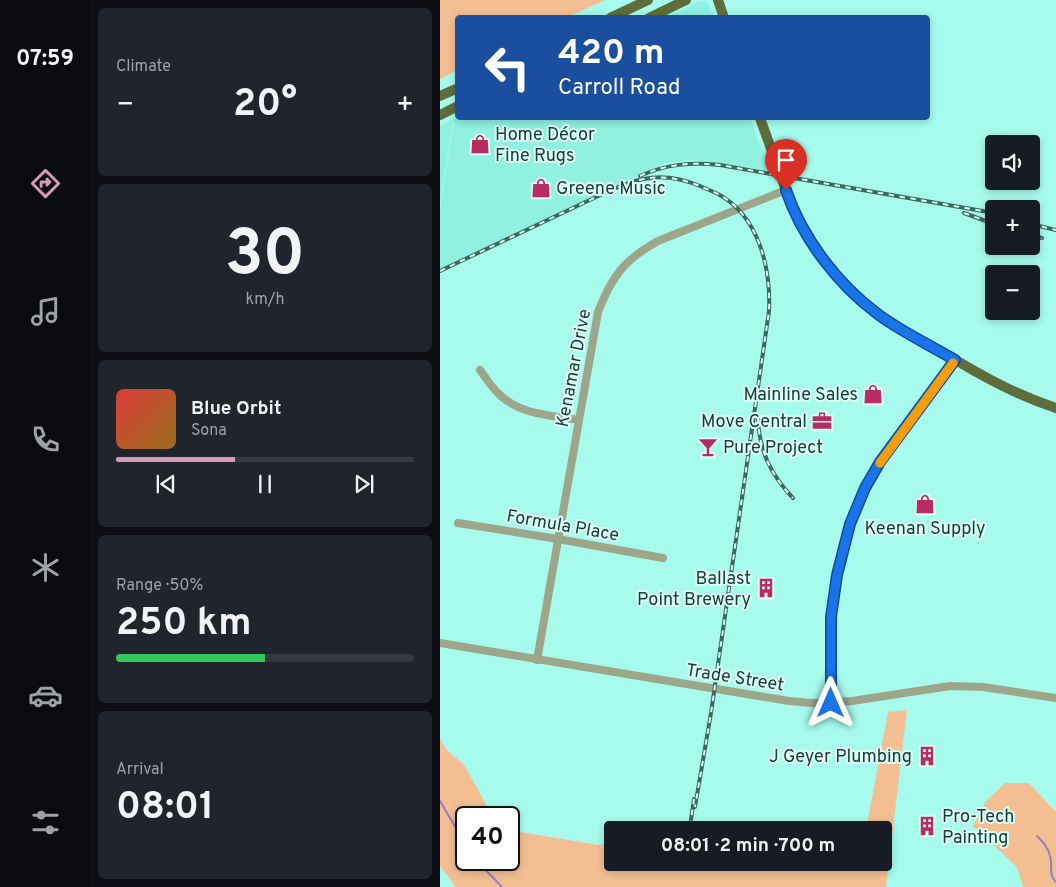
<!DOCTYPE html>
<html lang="en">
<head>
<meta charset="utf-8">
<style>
  body { margin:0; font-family:Overpass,sans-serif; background:#20242c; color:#f1f3f6; height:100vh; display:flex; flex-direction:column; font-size:19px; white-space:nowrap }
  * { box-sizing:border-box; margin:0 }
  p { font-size:16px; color:#9ea1a6 }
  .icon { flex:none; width:28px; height:28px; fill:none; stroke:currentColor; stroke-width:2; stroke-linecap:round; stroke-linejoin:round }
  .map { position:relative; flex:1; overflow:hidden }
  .details { display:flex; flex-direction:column; gap:8px; padding:8px; background:#0d0f14; width:350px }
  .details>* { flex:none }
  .guide { position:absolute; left:15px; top:15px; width:475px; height:105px; border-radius:5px; box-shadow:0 2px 8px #0003; background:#1a4fa0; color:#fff; overflow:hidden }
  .buttons { position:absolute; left:545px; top:135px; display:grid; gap:10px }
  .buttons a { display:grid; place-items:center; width:55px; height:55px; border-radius:5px; background:#171b24; box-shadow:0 2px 8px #0003; font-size:25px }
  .speed { position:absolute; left:15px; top:806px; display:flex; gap:10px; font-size:25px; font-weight:700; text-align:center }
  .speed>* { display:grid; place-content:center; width:65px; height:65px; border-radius:50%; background:#171b24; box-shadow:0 2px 8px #0003; line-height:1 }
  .speed .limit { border:2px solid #111; border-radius:8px; background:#fff; color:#111 }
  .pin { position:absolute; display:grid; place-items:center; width:42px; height:42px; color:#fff; margin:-51px -21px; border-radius:50% 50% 50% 0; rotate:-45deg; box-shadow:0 0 5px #0007 }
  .pin .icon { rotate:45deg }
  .me { position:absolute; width:55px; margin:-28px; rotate:0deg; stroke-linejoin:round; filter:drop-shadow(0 0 4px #0008) }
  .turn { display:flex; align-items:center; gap:18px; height:105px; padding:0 20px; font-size:22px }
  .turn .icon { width:65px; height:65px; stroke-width:2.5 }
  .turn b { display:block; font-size:35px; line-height:42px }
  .big { font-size:38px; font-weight:700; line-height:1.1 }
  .details .card { flex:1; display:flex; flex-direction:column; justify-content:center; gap:8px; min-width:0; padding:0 18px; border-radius:8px; background:#20242c }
  .details .dial { align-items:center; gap:0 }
  .dial b { font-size:65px; line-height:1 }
  .song { display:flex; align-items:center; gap:15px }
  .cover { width:60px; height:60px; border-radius:8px; background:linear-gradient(135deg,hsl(0 70% 55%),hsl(40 70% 35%)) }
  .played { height:5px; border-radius:2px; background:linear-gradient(90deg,#d799b4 40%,#363941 40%) }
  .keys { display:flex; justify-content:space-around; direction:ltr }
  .heat { display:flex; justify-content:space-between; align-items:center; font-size:28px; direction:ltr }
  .charge { height:8px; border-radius:4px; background:linear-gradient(90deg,#34c759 50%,#363941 0) }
  .trip { position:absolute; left:164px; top:821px; width:288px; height:50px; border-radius:5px; background:#171b24; box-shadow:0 2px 8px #0003; font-weight:700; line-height:50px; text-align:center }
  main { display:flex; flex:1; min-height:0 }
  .dock { display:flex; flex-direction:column; width:90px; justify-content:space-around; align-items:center; background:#090b0e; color:#9ea1a6 }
  .dock .icon { width:35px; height:35px }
  .dock .selected { color:#d799b4 }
  .dock b { font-size:22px; color:#f1f3f6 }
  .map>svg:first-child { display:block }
</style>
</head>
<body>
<main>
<nav class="dock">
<b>07:59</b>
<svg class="icon selected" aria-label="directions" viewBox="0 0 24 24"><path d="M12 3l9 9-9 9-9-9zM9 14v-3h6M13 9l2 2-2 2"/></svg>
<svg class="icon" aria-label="music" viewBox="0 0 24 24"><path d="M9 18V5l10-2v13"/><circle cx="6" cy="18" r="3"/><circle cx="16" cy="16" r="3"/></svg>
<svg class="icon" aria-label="phone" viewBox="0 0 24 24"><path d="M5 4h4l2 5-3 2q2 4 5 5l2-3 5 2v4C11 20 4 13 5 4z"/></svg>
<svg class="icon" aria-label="climate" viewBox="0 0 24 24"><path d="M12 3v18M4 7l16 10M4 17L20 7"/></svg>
<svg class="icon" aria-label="car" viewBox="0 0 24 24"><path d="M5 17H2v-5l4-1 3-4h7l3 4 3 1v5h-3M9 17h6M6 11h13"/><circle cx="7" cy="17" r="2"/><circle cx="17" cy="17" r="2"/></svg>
<svg class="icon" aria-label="filters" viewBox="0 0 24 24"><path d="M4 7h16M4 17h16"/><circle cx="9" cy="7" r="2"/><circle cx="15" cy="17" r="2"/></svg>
</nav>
<section class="details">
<div class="card"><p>Climate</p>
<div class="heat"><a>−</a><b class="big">20°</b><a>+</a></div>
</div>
<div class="card dial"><b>30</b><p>km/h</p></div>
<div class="card">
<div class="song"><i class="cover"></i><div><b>Blue Orbit</b><p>Sona</p></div></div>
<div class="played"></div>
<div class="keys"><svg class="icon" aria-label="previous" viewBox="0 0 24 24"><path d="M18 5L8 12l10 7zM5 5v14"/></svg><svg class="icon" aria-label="pause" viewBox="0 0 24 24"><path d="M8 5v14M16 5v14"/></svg><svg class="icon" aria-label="next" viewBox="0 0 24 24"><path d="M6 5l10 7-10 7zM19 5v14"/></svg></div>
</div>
<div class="card"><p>Range · 50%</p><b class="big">250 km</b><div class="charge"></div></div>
<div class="card"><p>Arrival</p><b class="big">08:01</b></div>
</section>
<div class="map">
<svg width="616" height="887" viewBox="0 0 616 887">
  <rect width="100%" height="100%" fill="#a6fbec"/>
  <g fill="#90f1e0">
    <polygon points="260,1 268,3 274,17 226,17"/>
    <polygon points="17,117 310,118 329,171 252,160 225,163 0,269 0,211 14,119"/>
    <polygon points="13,119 0,205 0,126"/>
  </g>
  <g fill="#f3bf92">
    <polygon points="0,0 165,0 128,17 18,18 17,70 0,79"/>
    <polygon points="467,710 446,887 16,887 0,866 0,739 6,749 25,766 53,817 26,818 26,860 69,860 69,830 159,845 172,843 172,862 368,862 419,868 420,863 442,862 442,830 426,830 448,712"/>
    <polygon points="565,783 589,783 616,812 616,887 583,887 577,867 533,826 546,801"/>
  </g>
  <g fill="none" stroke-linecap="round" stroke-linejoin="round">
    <g stroke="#987cc3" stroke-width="2">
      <polyline points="0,801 26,845"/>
      <path d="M597,836c6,6 11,11 13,20 3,9 -2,19 6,26"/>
      <polyline points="36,860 62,887"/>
    </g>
    <g stroke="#9da58a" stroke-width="8">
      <path d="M40,370c6,8 12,18 20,25 21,20 51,20 78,25"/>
      <polyline points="18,523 118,539 223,558"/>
      <polyline points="0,643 349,701 371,703 412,701 510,686 543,687 616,698"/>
      <path d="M97,660l61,-348c14,-36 26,-52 60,-71l128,-51"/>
      <path d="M391,703c0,-29 -2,-59 0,-88 4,-43 14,-88 35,-128 22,-43 60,-87 89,-127"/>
    </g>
    <g stroke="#5f6d3c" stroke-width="10">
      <polyline points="278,0 284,18"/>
      <polyline points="170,18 208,0"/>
      <polyline points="209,18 246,0"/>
      <polyline points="0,96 18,88"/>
      <polyline points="0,115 18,106"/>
      <polyline points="320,118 334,157"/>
      <path d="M335,159c5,13 9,27 14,40 18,45 51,87 90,116 20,14 43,26 65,38 36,22 72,42 112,55"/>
    </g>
    <defs>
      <g id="rail">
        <path d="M200,176c26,-12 51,-14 80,-11l274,48"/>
        <path d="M168,191c11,-4 23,-10 36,-12 19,-4 39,0 56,7 6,3 12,5 18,8 41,22 53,74 51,117l-58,402 -16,94"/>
        <polyline points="524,213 554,224"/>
        <polyline points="591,224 616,230"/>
        <polyline points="591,235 602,238"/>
        <polyline points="0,271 173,189"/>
        <path d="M318,418c1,33 13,57 35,80"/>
        <polyline points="250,826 254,799"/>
      </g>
    </defs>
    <use href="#rail" stroke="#396960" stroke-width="4"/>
    <use href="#rail" stroke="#ddfdf7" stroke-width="2" stroke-dasharray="5.5" stroke-linecap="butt"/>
  </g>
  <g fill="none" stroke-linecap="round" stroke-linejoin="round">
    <defs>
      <path id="route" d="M346,190c16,48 52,95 93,125 23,17 51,30 76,45l-75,102 -15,26 -15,36 -13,51 -6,42v86"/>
    </defs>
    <use href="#route" stroke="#114b97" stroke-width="12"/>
    <use href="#route" stroke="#1a73e8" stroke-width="9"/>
    <polyline stroke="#f59e0b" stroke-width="9" points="440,463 513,363"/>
  </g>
  <defs>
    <symbol id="shop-bare" viewBox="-9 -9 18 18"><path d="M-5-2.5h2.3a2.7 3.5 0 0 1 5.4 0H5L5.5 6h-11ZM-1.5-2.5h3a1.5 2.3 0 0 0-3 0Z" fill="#b72c64" stroke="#ddfdf7" stroke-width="2.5" paint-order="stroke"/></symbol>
    <symbol id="office-bare" viewBox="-9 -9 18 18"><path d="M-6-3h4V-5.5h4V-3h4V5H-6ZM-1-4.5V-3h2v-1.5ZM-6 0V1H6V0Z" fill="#b72c64" stroke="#ddfdf7" stroke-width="2.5" paint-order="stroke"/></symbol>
    <symbol id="bar-bare" viewBox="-9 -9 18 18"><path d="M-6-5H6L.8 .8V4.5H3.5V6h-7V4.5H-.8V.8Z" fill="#b72c64" stroke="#ddfdf7" stroke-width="2.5" paint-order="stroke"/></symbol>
    <symbol id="building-bare" viewBox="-9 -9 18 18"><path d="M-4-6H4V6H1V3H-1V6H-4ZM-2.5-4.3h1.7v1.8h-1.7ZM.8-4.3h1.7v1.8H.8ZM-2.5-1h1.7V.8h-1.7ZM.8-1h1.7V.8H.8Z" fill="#b72c64" stroke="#ddfdf7" stroke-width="2.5" paint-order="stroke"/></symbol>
  </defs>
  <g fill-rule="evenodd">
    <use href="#shop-bare" x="26" y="130" width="28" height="28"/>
    <use href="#shop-bare" x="87" y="174" width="28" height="28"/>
    <use href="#shop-bare" x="419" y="380" width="28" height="28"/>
    <use href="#office-bare" x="368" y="407" width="28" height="28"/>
    <use href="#bar-bare" x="254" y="433" width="28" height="28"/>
    <use href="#shop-bare" x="471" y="490" width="28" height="28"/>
    <use href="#building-bare" x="312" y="574" width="28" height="28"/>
    <use href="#building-bare" x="473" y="742" width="28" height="28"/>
    <use href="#building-bare" x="473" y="812" width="28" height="28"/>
  </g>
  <g text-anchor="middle" stroke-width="4" stroke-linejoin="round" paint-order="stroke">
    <g font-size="18" fill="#173b35" stroke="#ddfdf7" text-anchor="start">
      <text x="55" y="140">Home Décor<tspan x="55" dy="21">Fine Rugs</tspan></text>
      <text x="116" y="194">Greene Music</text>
      <text x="418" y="400" text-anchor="end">Mainline Sales</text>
      <text x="367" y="427" text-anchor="end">Move Central</text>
      <text x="283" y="453">Pure Project</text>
      <text x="485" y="534" text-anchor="middle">Keenan Supply</text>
      <text x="311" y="584" text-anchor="end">Ballast<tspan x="311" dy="21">Point Brewery</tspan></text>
      <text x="472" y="762" text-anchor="end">J Geyer Plumbing</text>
      <text x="502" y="822">Pro-Tech<tspan x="502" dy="21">Painting</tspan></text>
    </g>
    <g font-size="18" fill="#173b35" stroke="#ddfdf7">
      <text transform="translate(133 368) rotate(-79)" y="6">Kenamar Drive</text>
      <text transform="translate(123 525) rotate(10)" y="6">Formula Place</text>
      <text transform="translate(295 677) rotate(9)" y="6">Trade Street</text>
    </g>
  </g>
</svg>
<div class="buttons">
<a><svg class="icon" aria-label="sound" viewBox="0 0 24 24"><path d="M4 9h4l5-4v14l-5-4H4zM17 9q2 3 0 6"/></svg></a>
<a>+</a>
<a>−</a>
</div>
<div class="speed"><div class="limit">40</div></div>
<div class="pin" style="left:346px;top:190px;background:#d93025"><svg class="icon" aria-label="arrive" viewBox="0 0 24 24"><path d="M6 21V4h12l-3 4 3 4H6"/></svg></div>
<svg class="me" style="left:391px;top:703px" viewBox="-20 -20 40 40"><path d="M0-17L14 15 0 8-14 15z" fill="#1a73e8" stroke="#fff" stroke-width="4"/></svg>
<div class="trip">08:01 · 2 min · 700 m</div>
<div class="guide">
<div class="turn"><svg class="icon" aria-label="left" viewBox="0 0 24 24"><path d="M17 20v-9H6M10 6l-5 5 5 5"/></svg><div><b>420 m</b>Carroll Road</div></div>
</div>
</div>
</main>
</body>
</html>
